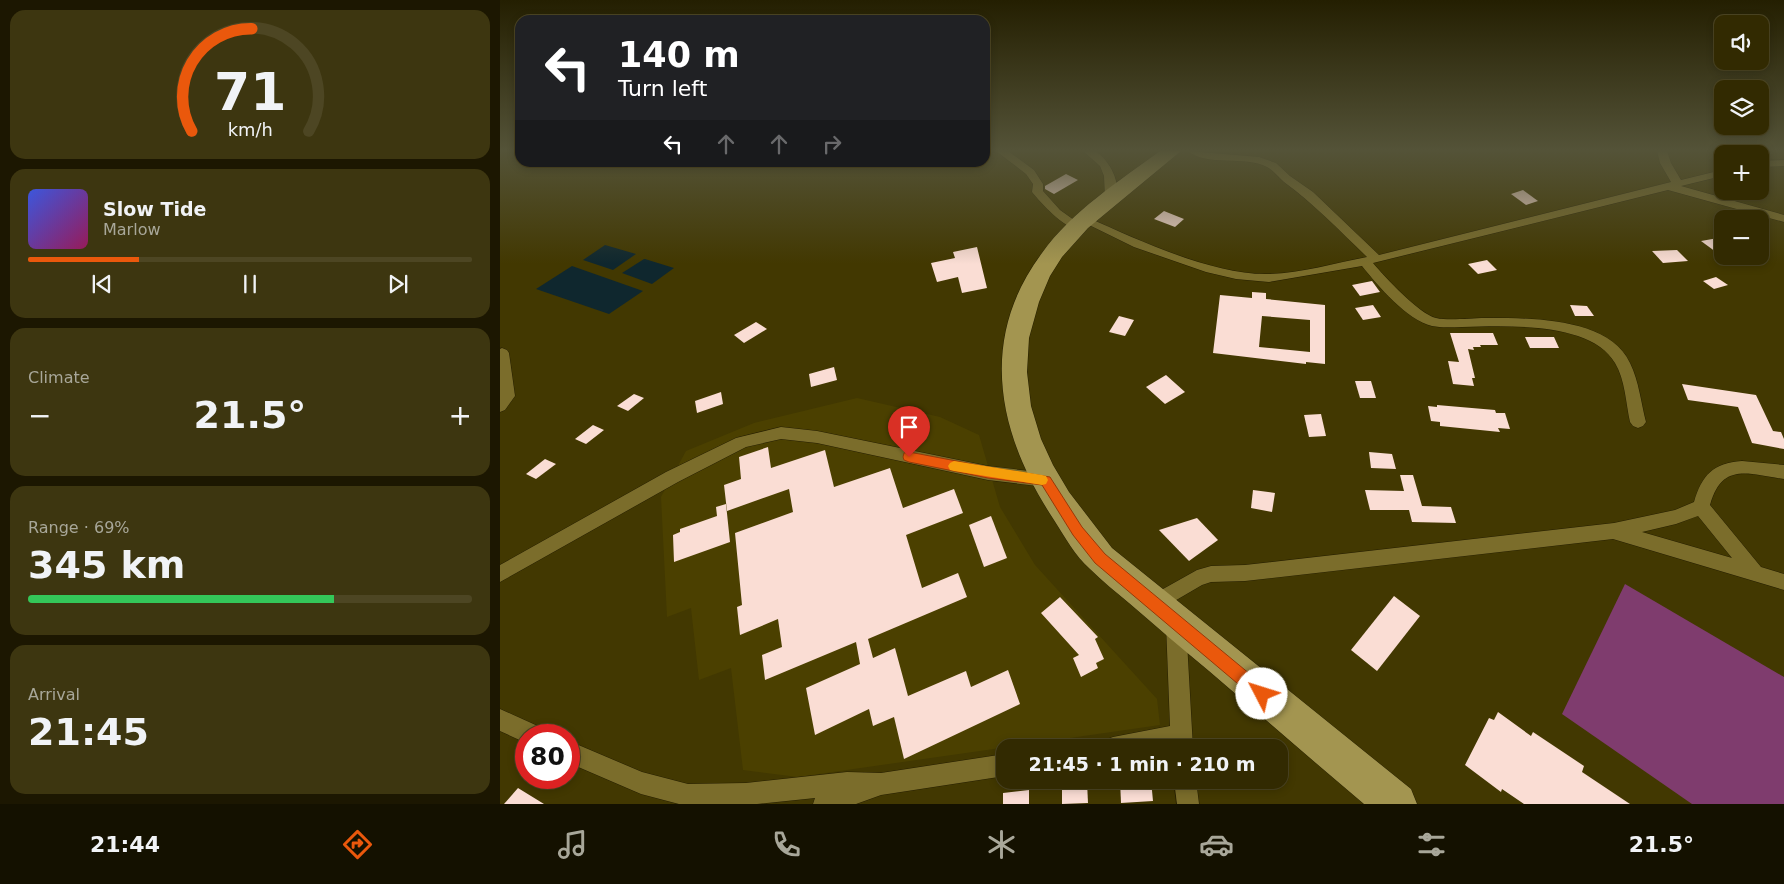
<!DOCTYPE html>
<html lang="en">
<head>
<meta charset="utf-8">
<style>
  body { margin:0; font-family:"DejaVu Sans",sans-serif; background:#3d3610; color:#f1f3f6; height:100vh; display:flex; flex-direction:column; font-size:19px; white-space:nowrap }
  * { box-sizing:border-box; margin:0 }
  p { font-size:16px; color:#a8a799 }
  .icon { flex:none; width:28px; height:28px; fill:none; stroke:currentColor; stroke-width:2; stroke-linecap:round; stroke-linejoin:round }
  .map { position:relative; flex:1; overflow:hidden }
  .sheet { display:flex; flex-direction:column; gap:10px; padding:10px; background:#1c1701; width:500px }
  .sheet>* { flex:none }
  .banner { position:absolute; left:15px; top:15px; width:475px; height:152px; border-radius:15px; box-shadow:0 2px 8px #0003,0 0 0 1px #4d4623; background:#202124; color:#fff; overflow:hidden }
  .controls { position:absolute; left:1214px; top:15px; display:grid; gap:10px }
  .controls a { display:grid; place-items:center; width:55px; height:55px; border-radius:10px; background:#322a01; box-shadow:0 2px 8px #0003,0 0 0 1px #4d4623; font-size:25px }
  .speed { position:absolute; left:15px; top:724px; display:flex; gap:10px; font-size:25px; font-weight:700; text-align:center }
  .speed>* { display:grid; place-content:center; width:65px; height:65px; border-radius:50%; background:#322a01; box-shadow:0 2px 8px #0003,0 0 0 1px #4d4623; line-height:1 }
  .speed .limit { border:8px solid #d22; background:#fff; color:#111 }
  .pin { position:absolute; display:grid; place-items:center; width:42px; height:42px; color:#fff; margin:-51px -21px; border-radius:50% 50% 50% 0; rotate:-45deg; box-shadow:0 0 5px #0007 }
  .pin .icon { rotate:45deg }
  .me { position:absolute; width:55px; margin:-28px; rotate:310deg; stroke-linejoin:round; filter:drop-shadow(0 0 4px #0008) }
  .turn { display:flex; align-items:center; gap:18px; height:105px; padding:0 20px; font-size:22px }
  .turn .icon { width:65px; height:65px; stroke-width:2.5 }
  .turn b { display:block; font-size:35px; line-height:42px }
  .lanes { display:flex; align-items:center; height:48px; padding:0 20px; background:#0003; justify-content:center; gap:25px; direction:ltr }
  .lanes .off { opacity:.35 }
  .big { font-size:38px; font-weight:700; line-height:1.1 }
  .sheet .card { flex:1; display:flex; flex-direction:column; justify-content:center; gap:8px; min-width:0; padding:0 18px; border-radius:15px; background:#3d3610 }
  .sheet .dial { align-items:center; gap:0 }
  .dial svg { height:130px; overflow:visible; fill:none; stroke:#4d4623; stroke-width:7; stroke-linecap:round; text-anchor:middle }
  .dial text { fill:#f1f3f6; stroke:none }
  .song { display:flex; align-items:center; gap:15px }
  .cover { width:60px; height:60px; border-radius:8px; background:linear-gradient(135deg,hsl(230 70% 55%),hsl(330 70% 35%)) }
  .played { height:5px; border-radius:2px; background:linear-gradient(90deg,#ea580c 25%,#4d4623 25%) }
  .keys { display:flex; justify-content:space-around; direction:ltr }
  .heat { display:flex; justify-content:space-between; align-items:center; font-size:28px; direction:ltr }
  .charge { height:8px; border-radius:4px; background:linear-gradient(90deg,#34c759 69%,#4d4623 0) }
  .trip { position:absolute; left:496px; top:739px; width:292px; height:50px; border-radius:15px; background:#322a01; box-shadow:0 2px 8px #0003,0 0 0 1px #4d4623; font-weight:700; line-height:50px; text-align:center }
  .tabs { display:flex; height:80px; justify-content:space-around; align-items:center; background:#141100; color:#a8a799 }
  .tabs .icon { width:35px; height:35px }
  .tabs .current { color:#ea580c }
  .tabs b { font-size:22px; color:#f1f3f6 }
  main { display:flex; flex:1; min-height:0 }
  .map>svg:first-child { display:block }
</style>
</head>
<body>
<main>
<section class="sheet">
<div class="card dial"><svg viewBox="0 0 100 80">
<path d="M14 69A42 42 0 1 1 86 69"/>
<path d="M14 69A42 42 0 0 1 51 6" stroke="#ea580c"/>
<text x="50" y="56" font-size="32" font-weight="700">71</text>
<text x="50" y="72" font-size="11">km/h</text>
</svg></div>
<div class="card">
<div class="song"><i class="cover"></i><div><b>Slow Tide</b><p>Marlow</p></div></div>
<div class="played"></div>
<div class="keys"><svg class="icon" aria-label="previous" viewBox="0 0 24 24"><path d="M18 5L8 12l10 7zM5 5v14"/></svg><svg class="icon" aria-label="pause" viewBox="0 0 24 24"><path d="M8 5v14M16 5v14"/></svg><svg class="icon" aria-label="next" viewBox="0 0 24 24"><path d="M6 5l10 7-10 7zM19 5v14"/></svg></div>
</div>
<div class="card"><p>Climate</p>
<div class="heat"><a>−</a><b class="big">21.5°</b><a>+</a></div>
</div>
<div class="card"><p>Range · 69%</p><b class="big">345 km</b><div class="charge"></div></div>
<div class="card"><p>Arrival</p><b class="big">21:45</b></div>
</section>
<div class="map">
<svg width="1284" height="804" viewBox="0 0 1284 804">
  <rect width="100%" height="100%" fill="#423801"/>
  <polygon fill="#4b4000" points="357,398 440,417 479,435 500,507 535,565 657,699 660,725 298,777 243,770 231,668 199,680 191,608 167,617 161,497 186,451 254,423"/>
  <polygon fill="#7f3c6e" points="1125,584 1284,677 1284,804 1192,804 1062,714"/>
  <g fill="#0f272e">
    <polygon points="105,245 136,254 113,270 83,260"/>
    <polygon points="144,259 145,259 174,268 152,284 122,273"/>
    <polygon points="72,266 143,291 109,314 36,289"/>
  </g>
  <g fill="#faddd4" fill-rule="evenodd">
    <polygon points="566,174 578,180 554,194 545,189 545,186"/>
    <polygon points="1023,190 1038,201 1026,205 1011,194"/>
    <polygon points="664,211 684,219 675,227 654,219"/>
    <polygon points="1218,238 1222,241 1222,251 1216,252 1201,241"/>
    <polygon points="477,247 487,288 462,293 458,277 437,282 431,263 455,258 453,252"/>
    <polygon points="1177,250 1188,261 1163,263 1152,251"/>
    <polygon points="987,260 997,270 978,274 968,264"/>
    <polygon points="1216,277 1228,285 1214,289 1203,281"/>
    <polygon points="872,281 880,292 860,296 852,285"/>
    <path d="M752,292l14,1v6l59,6v59l-19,-2v2l-93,-11 7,-58 32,3zM762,316l48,4v32l-51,-5z"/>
    <polygon points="873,305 881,317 863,320 855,308"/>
    <polygon points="1070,305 1087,306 1094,316 1075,316"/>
    <polygon points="619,316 634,320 625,336 609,332"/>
    <polygon points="256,322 267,329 244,343 234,335"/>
    <polygon points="950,333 993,333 998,345 980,345 981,347 973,347 974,350 968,349 975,378 972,378 974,386 953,384 948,361 959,362"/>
    <polygon points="1025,337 1054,337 1059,348 1030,348"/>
    <polygon points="334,367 337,380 311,387 309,374"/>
    <polygon points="666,375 685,392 665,404 646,387"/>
    <polygon points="855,381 871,381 876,398 860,398"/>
    <polygon points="1182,384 1256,395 1273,431 1281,432 1284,439 1284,449 1252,443 1238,407 1188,400"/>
    <polygon points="221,392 223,404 197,413 195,401"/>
    <polygon points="134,394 144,398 128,411 117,406"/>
    <polygon points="937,405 995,410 996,413 1005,413 1010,429 998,428 1000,432 940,426 940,422 931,421 928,406 937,407"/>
    <polygon points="821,414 826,436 809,437 804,415"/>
    <polygon points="93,425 104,430 86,444 75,439"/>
    <polygon points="268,447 271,468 325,450 334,487 390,468 403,508 454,489 463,513 406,535 422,588 458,573 467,597 368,639 373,658 395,648 408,696 466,671 471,687 508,670 520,704 404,759 394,717 373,726 369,709 315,735 306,688 360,664 356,642 265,680 262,655 282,647 278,619 240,635 237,607 242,605 235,533 293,512 289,489 227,511 224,485 241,479 239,457"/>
    <polygon points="869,452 892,454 896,469 871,468"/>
    <polygon points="45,459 56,464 36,479 26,474"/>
    <polygon points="900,475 913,475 922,506 951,507 956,523 912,522 909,510 870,510 865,490 904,491"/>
    <polygon points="753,490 775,493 772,512 751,508"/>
    <polygon points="226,504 230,542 174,562 173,535 180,532 180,529 217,516 216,507"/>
    <polygon points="491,516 507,558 484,567 469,525"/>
    <polygon points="697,518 718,540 689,561 659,530"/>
    <polygon points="894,596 920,616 877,671 851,650"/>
    <polygon points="560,597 598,637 595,639 604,659 596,663 598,668 581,677 573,658 579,655 541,613"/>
    <polygon points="998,712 1031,736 1033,732 1084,766 1082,772 1130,804 1024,804 1002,789 1001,792 965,765 989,718 994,720"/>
    <polygon points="620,780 651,780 653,801 621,803"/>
    <polygon points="587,782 588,803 562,804 562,786"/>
    <polygon points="18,788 44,804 4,804"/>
    <polygon points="529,790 529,804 503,804 503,793"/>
  </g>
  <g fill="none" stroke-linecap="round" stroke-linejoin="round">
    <defs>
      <g id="street">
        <path d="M496,151h12l26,19 9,14v7l17,19 21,15 2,2 -2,2c-13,4 -41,-27 -49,-37l1,-8 -7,-10z"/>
        <path d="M583,151h12c15,9 27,33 20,49l-4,1 -6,-3 -1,-22 -4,-10z"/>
        <path d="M688,151l71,6 17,6 14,13 23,16 66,63 292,-73 -11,-19 -3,-12h10l4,12 10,17 41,-10v6l-41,10 103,29v7l-116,-32 -295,73c12,14 46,51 63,55 13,3 35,0 49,0 43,0 124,-1 145,45 9,18 11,40 16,59l-3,4 -5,2 -5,-2 -3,-4c-4,-18 -5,-43 -15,-59 -24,-42 -110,-37 -153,-36 -10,0 -20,1 -30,-1 -25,-6 -54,-40 -70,-60l-93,16 -33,-3 -30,-7 -72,-25 -55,-27 2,-2h8c49,22 126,58 181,56 32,-1 65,-11 97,-17 -27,-26 -53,-53 -83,-75 -6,-5 -11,-12 -17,-15 -22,-12 -60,0 -79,-16z"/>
        <polygon points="1284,160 1284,166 1260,167 1260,161"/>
        <polygon points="2,348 7,350 9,353 15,396 5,410 0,412 0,349"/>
        <polygon points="281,427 317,431 488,466 546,473 552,475 554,480 552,485 546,487 488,480 317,443 281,439 246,447 178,482 0,582 0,565 166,472 236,438"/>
        <path d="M1242,461l42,4v14c-36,-5 -62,-17 -74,26l51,62 23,7v16l-171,-51 -368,42 -34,1 -9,3 -48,28 -7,-3 -2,-6 2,-6 50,-28 14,-4 34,-1 369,-42 61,-13 19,-8c8,-27 19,-39 48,-41zM1198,516l34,42 -90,-26 34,-8z"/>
        <polygon points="676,615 683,618 686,624 693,748 602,748 605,740 613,737 670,726 666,624 669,618"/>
        <polygon points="0,709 40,727 43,735 26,735 26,743 0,731"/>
        <polygon points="69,741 142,772 188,784 246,783 347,772 381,773 505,754 505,776 381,795 356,804 313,804 315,798 257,804 179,804 141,794 69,763"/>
        <polygon points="674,780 696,780 699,804 677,804"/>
      </g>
      <path id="highway" d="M660,151h21l-93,77 -26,29 -12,19 -11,26 -10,36 -2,34 4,34 10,33 12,26 16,27 43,56 299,241 6,15h-53c-52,-44 -104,-89 -155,-133 -27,-22 -53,-45 -80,-68 -13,-11 -27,-22 -39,-34 -15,-13 -25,-32 -36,-49 -56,-85 -77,-180 -12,-267 30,-42 76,-71 118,-102z"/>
    </defs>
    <use href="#street" stroke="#261f00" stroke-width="1"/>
    <use href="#highway" stroke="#261f00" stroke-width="1"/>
    <use href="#street" fill="#7b6d2b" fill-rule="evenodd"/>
    <use href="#highway" fill="#a39550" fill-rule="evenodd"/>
  </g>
  <linearGradient id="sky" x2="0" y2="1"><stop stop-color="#241f01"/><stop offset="0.57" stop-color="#545338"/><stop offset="1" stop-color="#545338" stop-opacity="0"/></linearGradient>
  <rect width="1284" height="264" fill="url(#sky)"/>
  <polygon fill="#ea580c" stroke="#983908" points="409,452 488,467 550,477 582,527 605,554 768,689 770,694 768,700 762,702 757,700 595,563 573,535 542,485 488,478 409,462 404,460 403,457 404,453"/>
  <polygon fill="#f59e0b" points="454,461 542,475 546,476 548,480 546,484 542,485 454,471 450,470 448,466 450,463"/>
</svg>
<div class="controls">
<a><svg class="icon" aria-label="sound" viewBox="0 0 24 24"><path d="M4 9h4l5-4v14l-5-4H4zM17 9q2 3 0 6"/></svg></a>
<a><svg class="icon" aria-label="layers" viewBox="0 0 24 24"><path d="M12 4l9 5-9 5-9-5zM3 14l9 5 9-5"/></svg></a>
<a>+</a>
<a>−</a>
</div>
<div class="speed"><div class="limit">80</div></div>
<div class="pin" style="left:409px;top:457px;background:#d93025"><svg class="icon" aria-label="arrive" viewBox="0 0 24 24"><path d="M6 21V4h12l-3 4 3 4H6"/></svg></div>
<svg class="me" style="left:762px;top:694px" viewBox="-20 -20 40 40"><circle r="19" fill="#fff"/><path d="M0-13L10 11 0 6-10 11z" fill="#ea580c"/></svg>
<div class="trip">21:45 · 1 min · 210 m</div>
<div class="banner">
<div class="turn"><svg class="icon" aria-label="left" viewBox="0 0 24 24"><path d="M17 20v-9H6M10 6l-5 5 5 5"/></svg><div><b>140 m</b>Turn left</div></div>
<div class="lanes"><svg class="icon" aria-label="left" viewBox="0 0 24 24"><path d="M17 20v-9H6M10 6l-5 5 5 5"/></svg><svg class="icon off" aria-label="ahead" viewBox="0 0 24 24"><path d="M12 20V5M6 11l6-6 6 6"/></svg><svg class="icon off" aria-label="ahead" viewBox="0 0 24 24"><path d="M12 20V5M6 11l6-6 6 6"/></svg><svg class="icon off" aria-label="right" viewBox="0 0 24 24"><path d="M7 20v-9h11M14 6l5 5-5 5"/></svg></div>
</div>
</div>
</main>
<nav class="tabs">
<b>21:44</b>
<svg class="icon current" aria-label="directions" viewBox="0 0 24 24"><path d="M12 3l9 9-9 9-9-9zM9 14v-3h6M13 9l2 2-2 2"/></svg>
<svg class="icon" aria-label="music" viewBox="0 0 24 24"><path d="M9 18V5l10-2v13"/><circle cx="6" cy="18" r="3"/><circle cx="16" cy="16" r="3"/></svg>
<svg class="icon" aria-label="phone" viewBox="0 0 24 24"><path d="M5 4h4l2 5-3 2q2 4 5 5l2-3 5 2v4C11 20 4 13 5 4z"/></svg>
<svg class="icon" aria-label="climate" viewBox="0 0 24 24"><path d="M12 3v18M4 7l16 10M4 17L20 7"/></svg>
<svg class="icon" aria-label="car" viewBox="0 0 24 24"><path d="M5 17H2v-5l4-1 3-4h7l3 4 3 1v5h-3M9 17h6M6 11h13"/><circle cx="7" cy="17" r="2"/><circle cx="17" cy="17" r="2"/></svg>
<svg class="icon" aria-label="filters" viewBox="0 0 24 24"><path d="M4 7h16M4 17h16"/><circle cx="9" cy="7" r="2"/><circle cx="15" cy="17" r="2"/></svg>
<b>21.5°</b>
</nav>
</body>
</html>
